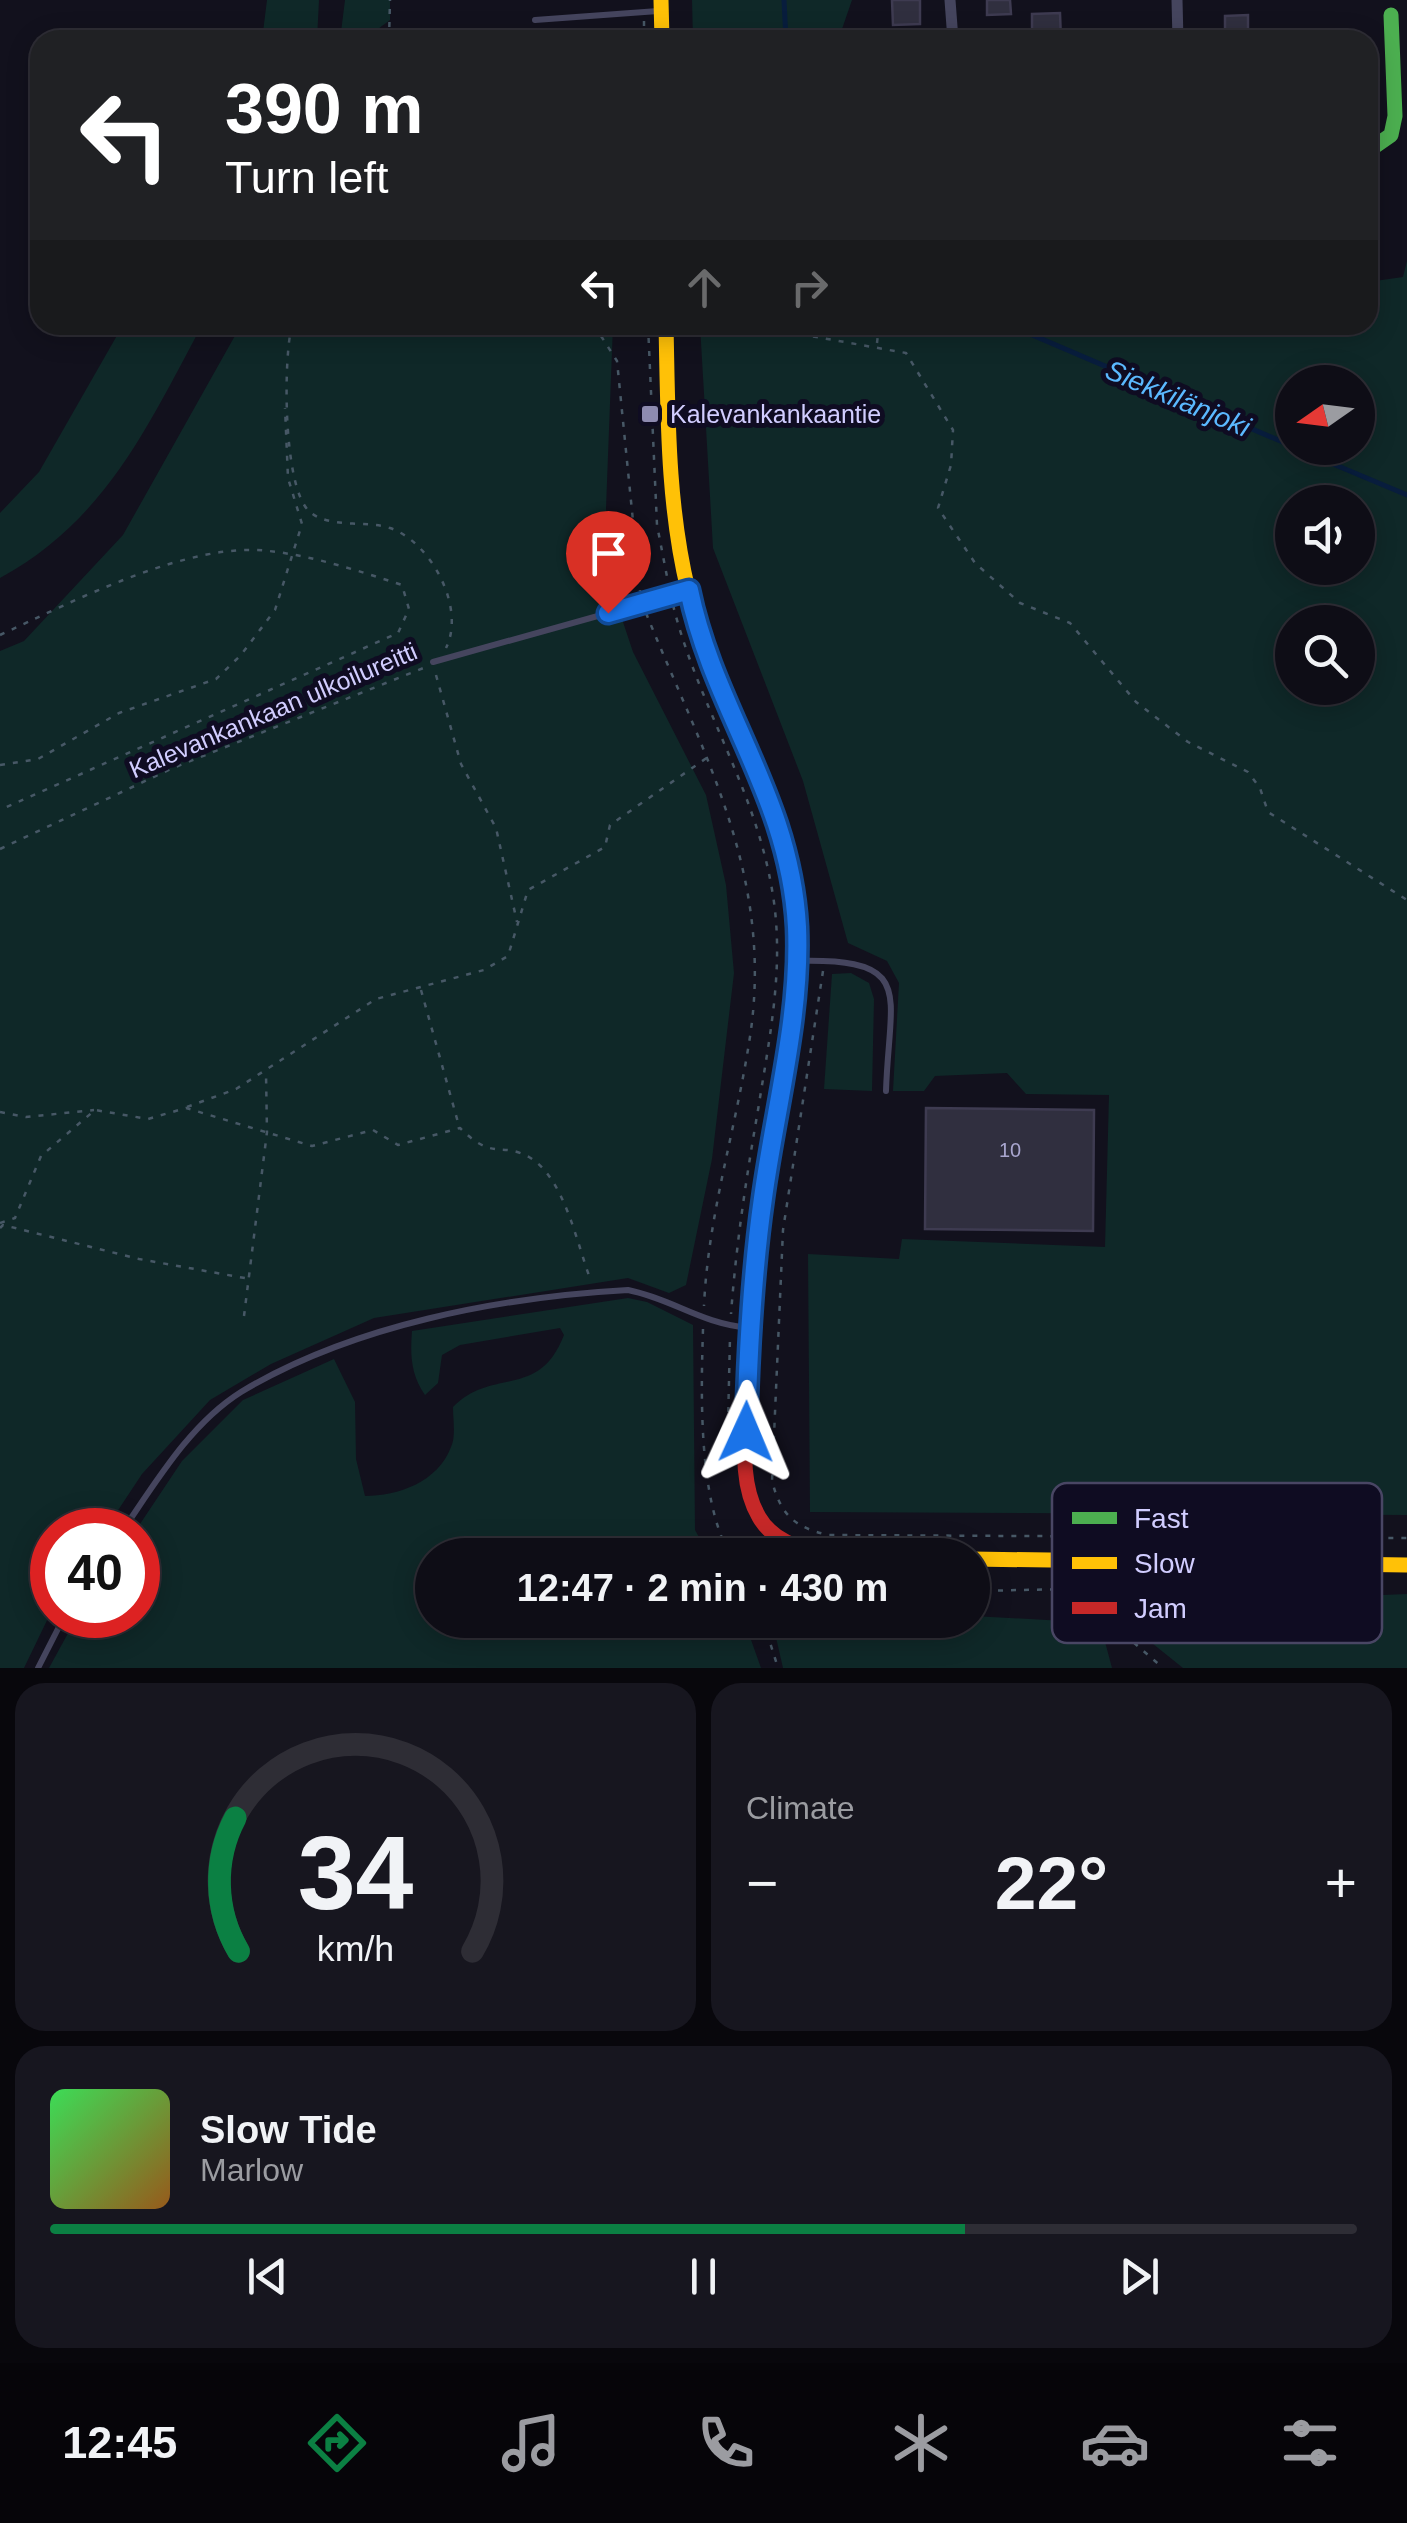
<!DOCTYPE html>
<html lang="en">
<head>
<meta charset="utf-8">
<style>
  body { margin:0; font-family:Helvetica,sans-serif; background:#17161f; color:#f1f3f6; height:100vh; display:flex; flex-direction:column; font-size:38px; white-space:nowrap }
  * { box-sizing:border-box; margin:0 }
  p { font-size:32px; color:#9b9ca1 }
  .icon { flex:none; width:55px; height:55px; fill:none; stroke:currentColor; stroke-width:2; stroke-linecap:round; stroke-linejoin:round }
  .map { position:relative; height:1668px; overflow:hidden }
  .panel { display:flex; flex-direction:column; gap:15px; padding:15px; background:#08070c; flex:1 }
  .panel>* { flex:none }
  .hud { position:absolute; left:30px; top:30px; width:1348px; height:305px; border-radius:30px; box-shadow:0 5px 25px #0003,0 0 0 2px #2e2d35; background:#202124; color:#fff; overflow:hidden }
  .needle { width:65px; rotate:256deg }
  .buttons { position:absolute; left:1275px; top:365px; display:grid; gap:20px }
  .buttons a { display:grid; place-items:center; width:100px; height:100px; border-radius:50%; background:#0e0d16; box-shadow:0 5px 25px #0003,0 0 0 2px #2e2d35; font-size:50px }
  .speed { position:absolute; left:30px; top:1508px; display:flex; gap:20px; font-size:50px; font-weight:700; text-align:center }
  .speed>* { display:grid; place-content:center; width:130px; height:130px; border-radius:50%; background:#0e0d16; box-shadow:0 5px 25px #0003,0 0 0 2px #2e2d35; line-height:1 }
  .speed .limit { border:15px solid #d22; background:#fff; color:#111 }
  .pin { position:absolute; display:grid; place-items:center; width:85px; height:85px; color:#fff; margin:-102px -42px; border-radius:50% 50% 50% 0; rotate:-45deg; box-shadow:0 0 10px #0007 }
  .pin .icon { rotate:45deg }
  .me { position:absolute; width:110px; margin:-55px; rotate:1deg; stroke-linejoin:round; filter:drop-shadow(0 0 8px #0008) }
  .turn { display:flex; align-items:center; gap:35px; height:210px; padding:0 30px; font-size:45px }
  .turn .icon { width:130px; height:130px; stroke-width:2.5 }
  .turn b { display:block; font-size:70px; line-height:85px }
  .lanes { display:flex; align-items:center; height:95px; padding:0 30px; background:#0003; justify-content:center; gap:50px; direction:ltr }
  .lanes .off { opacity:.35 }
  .big { font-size:75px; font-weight:600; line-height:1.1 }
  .panel .card { flex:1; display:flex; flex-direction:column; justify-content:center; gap:15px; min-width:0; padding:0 35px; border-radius:30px; background:#17161f }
  .panel .dial { align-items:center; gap:0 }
  .dial svg { height:260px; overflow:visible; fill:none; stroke:#2e2d35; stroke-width:7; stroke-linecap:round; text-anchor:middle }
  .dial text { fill:#f1f3f6; stroke:none }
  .song { display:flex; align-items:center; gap:30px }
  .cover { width:120px; height:120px; border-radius:15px; background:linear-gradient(135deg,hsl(130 70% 55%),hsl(30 70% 35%)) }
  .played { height:10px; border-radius:5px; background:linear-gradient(90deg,#0b8043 70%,#2e2d35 70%) }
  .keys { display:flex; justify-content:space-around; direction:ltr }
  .heat { display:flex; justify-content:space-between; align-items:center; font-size:55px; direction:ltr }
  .panel .tiles { flex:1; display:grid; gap:15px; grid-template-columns:1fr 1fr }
  .card:last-child { grid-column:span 2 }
  .trip { position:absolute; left:415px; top:1538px; width:575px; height:100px; border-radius:50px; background:#0e0d16; box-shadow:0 5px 25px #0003,0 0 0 2px #2e2d35; font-weight:600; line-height:100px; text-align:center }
  .dock { display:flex; height:160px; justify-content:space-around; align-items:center; background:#060509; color:#9b9ca1 }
  .dock .icon { width:70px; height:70px }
  .dock .current { color:#0b8043 }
  .dock b { font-size:45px; color:#f1f3f6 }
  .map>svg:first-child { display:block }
</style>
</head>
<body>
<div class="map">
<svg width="1407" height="1668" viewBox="0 0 1407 1668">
  <rect width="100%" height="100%" fill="#12111d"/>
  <g fill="#0f2828" fill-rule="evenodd">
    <polygon points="267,0 319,0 317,40 262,40"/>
    <polygon points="345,0 390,0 390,20 363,40 340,40"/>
    <polygon points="692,0 852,0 842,29 843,40 693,40"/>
    <path d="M1407,261v1254l-597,-3 -2,-258 91,5 3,-20 203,8 4,-152 -83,-1 -19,-21 -72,3 -11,15h-31l6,-108 -12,-22 -39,-18 -45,-162 -90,-233 -13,-223h668v-43l35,-5zM1358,382v66h-66v-66zM1292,502h66v66h-66zM1292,622h66v66h-66z"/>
    <path d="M123,325h79c-54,101 -97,196 -202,253v-65l39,-41z"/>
    <polygon points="241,325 613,325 606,508 614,595 633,652 706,795 726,885 734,973 712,1159 686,1285 669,1293 628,1278 374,1318 271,1364 210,1400 142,1474 105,1530 52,1530 52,1610 24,1668 0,1668 0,651 24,641 123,535"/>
    <polygon points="851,973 869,983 874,999 872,1091 824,1089 832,974"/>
    <path d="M628,1298l19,4 46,23 2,205 14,25h-277v65h312l17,48h-712l29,-53h60l-2,-85 46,-69 61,-61 91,-41 21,43 1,57 9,37c33,0 73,-14 86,-49 5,-10 2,-28 2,-40 39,-40 86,-7 111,-72l-4,-7 -100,17 -18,10 -4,28 -13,12c-14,-20 -15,-40 -13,-64z"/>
    <polygon points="1407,1594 1407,1668 1183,1668 1117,1615 1220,1602"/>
    <polygon points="973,1616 1100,1623 1112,1668 783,1668 772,1620 972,1620"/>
  </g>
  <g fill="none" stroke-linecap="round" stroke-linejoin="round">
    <g stroke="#081d3d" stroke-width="5">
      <polyline points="784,0 786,40"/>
      <polyline points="1009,325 1292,446"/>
      <polyline points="1295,448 1407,495"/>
    </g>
  </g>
  <g fill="#302f3f" stroke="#3e3b51" stroke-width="2.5">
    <polygon points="892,0 920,0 920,24 893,25"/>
    <polygon points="987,0 1010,0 1011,14 987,15"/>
    <polygon points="1060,13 1061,40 1032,40 1032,14"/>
    <polygon points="1248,15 1248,40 1225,40 1225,16"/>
    <polygon points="926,1108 1094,1110 1093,1231 925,1229"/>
  </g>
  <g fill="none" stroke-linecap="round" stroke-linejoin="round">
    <g stroke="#475866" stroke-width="2.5" stroke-dasharray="5 8" stroke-linecap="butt">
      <polyline points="644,21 644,40"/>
      <polyline points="389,40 390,0"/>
      <path d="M292,325c-9,34 -9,162 17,186 19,18 58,9 81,17 41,14 76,80 56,120"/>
      <polyline points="594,325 617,361 640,591"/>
      <polyline points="648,325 657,525 669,587"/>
      <polyline points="749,325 906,353 953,430 951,465 938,508 975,563 1020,603 1070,623 1136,702 1188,742 1248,772 1260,788 1268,812 1407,900"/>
      <polyline points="877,343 879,325"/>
      <path d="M673,605c24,97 80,180 98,279 15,77 -1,150 -13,226 -12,69 -22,136 -27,204"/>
      <path d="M646,613c58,143 130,267 103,430 -14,89 -41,173 -45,263"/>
      <path d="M0,635c72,-33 189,-94 269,-84 45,5 90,20 133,34l7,24 -11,24 -398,177"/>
      <polyline points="436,675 461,764 496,828 517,922"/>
      <polyline points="0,765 38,759 119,713 216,679 241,655 275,610 302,524 288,478 285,408"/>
      <polyline points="0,849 173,768 426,667"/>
      <path d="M823,971l-40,259 -11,251c9,34 22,46 56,54l579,3"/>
      <polyline points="421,990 459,1126"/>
      <polyline points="187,1107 236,1089 376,999 484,970 508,956 528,890 605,847 610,825 708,757"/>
      <polyline points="0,1112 26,1117 94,1110"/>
      <path d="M0,1223l15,-5 26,-62 54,-46 53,9 38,-11 126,38 61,-16 25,15 62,-17c34,34 40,13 69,29 36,21 48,88 62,124"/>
      <polyline points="0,1228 3,1225 139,1259 250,1279"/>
      <polyline points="244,1316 267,1132 266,1073"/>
      <path d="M703,1329c-2,64 -5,169 27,226"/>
      <polyline points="728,1425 730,1337"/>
      <polyline points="972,1591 1072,1589 1163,1668"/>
      <polyline points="763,1620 778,1668"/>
    </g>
    <g stroke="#45455e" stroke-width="6">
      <polyline points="535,20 658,11"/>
      <polyline points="433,662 687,591"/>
      <path d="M797,961c120,-3 92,32 89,130"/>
      <path d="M123,1530c33,-48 67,-106 118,-138 111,-67 260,-95 387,-102 45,9 71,33 121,38"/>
      <polyline points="38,1668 65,1615"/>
    </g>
    <g stroke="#45455e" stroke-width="11">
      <polyline points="950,0 953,40"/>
      <polyline points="1177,0 1178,40"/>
    </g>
    <polyline stroke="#4caf50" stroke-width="15" points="1368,151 1391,135 1395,116 1391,15"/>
    <g stroke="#ffc107" stroke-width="15">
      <polyline points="661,0 662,40"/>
      <path d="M666,325c2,88 1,178 22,265 22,89 72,168 95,256 18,71 15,140 4,211"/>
      <polyline points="972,1559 1407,1565"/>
    </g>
    <path stroke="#c62828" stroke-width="15" d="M787,1057c-18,114 -35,225 -40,340 -1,39 -9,84 12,120 13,23 39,31 63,38"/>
  </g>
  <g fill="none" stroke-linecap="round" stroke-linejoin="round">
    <defs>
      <path id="route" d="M608,613l81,-23c25,121 101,206 108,337 4,90 -22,182 -34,271 -11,77 -15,155 -17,234"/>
    </defs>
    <use href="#route" stroke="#114b97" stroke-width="25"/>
    <use href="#route" stroke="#1a73e8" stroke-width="18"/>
  </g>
  <rect fill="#8e8bb0" stroke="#0f0c22" stroke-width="4" x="640" y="404" width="20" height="20" rx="5"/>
  <g text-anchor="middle" stroke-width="10" stroke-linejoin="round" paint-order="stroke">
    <g font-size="20" fill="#a9a6cf">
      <text x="1010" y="1157">10</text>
    </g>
    <g font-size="25" fill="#d1cdff" stroke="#0f0c22" text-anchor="start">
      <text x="670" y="423">Kalevankankaantie</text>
    </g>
    <g font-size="25" fill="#d1cdff" stroke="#0f0c22">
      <text transform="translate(273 710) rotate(-23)" y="9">Kalevankankaan ulkoilureitti</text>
    </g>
    <g font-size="28" font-style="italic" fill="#5bb9ff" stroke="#0f0c22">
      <text transform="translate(1178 398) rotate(23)" y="10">Siekkilänjoki</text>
    </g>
  </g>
  <rect x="1052" y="1483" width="330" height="160" rx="15" fill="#0f0c22" stroke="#494664" stroke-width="2.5"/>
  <rect x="1072" y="1512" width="45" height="12" fill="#4caf50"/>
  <rect x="1072" y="1557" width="45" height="12" fill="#ffc107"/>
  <rect x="1072" y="1602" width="45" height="12" fill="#c62828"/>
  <g font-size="28" fill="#d1cdff">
    <text x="1134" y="1528">Fast</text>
    <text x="1134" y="1573">Slow</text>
    <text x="1134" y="1618">Jam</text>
  </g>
</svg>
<div class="buttons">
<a><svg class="needle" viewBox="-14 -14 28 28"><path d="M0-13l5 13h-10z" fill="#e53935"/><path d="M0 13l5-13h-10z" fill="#9b9ca1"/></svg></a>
<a><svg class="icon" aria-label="sound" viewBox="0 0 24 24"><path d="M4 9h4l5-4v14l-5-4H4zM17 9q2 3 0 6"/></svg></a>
<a><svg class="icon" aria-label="search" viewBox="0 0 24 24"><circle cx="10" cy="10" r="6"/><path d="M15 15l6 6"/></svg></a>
</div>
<div class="speed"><div class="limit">40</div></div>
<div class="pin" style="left:608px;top:613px;background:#d93025"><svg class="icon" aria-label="arrive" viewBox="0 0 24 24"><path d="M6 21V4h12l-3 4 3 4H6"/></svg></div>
<svg class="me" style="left:746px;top:1432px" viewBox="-20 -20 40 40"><path d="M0-17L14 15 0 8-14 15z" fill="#1a73e8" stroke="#fff" stroke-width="4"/></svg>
<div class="trip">12:47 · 2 min · 430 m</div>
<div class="hud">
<div class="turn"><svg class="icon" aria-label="left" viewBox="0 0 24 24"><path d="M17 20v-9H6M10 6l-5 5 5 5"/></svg><div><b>390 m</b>Turn left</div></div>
<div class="lanes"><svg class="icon" aria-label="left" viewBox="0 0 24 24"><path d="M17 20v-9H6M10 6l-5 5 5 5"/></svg><svg class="icon off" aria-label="ahead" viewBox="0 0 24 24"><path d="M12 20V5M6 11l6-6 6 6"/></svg><svg class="icon off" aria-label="right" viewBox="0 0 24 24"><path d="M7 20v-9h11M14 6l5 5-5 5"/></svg></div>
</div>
</div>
<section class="panel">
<div class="tiles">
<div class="card dial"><svg viewBox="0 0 100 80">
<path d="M14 69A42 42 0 1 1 86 69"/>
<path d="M14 69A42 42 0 0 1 13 28" stroke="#0b8043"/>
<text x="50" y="56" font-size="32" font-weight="700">34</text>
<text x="50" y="72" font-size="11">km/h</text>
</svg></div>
<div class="card"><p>Climate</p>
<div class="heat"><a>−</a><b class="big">22°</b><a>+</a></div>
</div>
<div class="card">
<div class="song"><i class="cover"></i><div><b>Slow Tide</b><p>Marlow</p></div></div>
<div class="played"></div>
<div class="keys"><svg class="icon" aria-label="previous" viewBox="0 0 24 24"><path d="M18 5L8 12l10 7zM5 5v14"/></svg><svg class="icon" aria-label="pause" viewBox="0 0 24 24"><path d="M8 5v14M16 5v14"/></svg><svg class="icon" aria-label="next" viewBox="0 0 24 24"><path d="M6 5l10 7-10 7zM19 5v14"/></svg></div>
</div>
</div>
</section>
<nav class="dock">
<b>12:45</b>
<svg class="icon current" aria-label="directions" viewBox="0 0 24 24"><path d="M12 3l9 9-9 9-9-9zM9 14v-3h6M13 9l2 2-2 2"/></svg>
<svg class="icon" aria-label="music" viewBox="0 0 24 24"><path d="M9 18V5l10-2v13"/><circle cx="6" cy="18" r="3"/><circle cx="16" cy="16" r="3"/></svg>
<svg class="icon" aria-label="phone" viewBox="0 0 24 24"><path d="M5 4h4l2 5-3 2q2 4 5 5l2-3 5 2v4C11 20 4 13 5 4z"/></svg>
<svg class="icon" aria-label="climate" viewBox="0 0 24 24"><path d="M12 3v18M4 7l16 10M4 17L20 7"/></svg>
<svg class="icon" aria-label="car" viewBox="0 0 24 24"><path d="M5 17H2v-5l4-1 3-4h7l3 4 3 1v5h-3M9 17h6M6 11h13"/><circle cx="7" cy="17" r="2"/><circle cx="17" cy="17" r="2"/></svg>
<svg class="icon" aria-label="filters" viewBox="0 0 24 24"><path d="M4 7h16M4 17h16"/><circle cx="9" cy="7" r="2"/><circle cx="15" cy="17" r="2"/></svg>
</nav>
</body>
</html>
